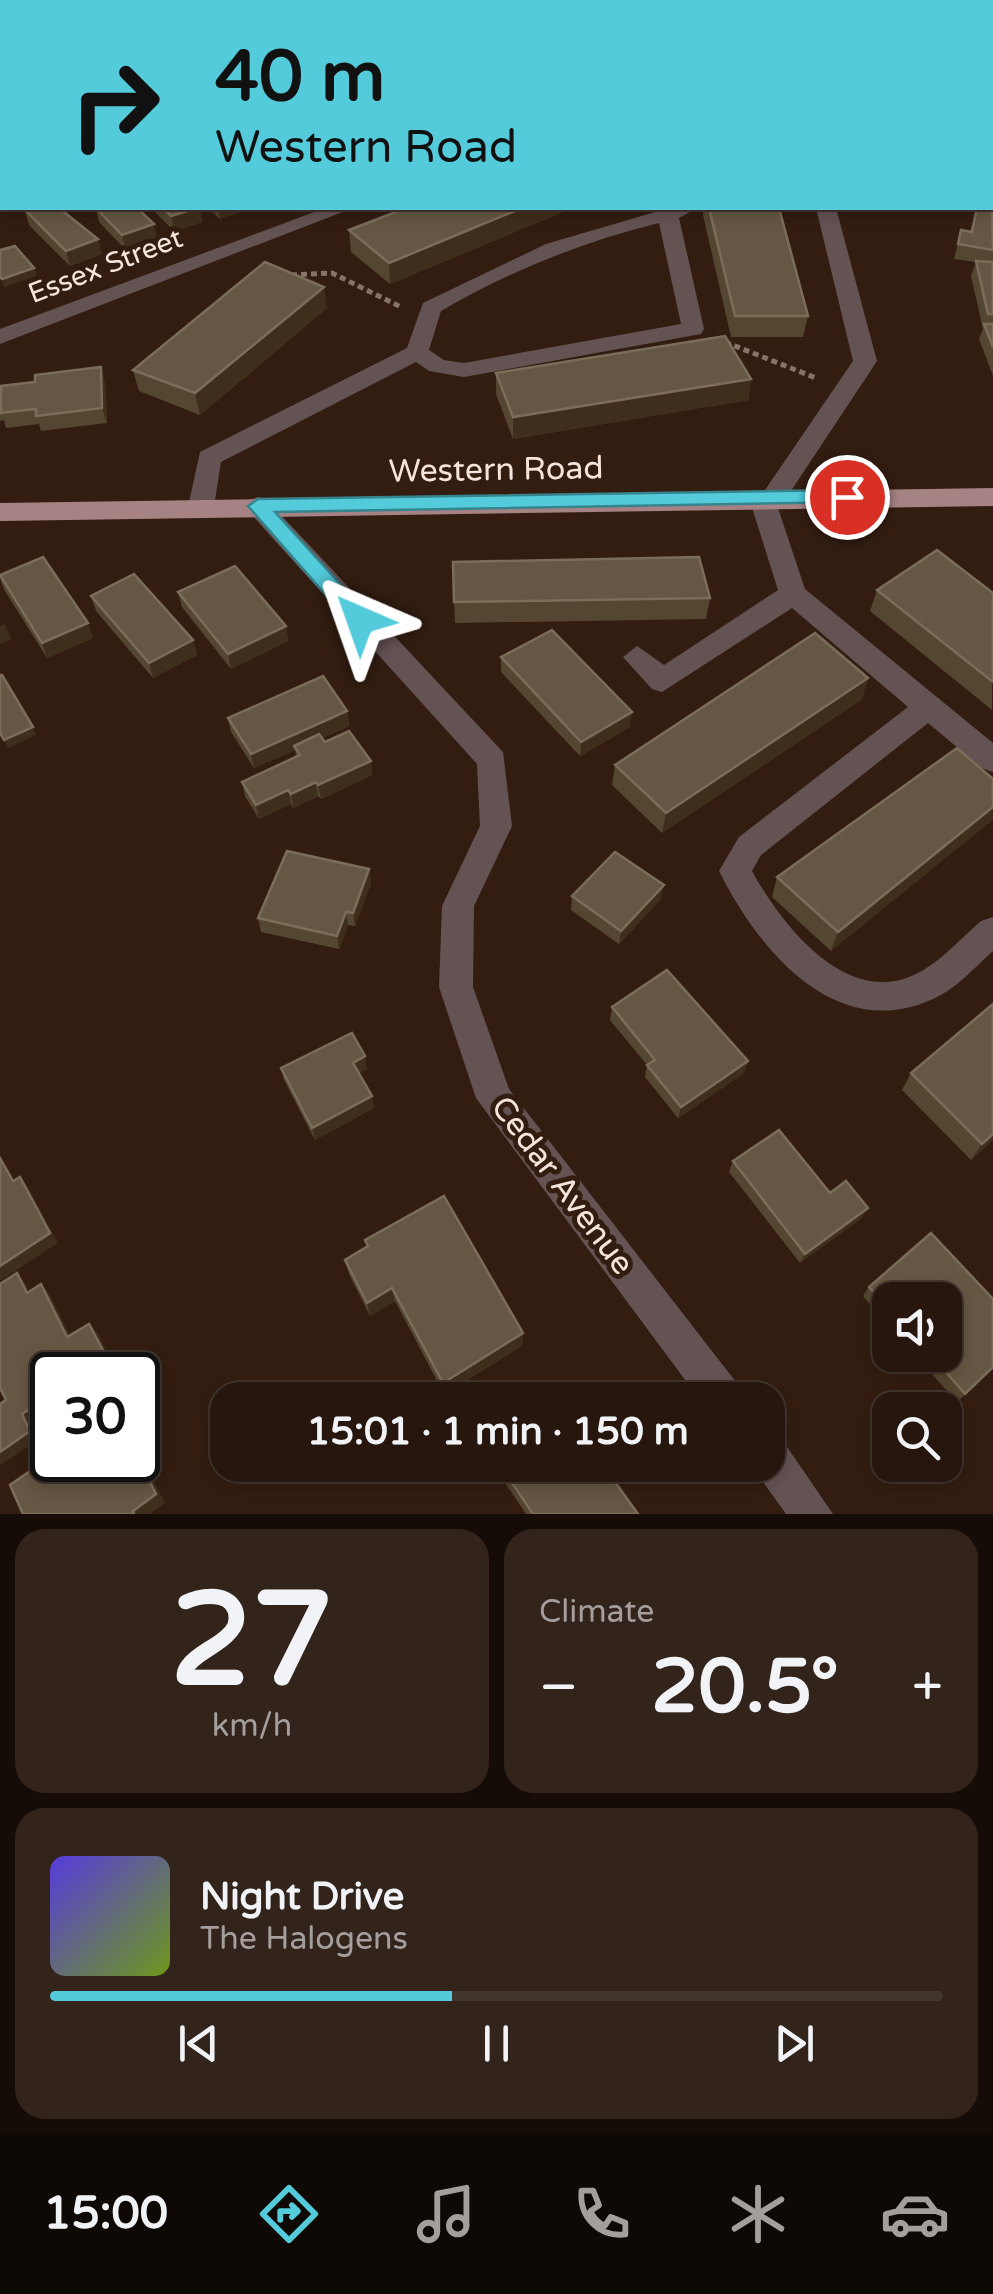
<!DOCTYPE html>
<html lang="en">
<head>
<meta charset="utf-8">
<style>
  body { margin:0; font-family:"Varela Round",sans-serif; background:#32231b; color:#f1f3f6; height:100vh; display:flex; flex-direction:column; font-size:38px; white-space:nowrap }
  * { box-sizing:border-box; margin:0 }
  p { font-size:32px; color:#a49f9d }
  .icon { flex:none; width:55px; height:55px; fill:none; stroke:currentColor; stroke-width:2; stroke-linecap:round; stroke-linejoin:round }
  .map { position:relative; height:1514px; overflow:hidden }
  .details { display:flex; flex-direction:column; gap:15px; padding:15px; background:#150c07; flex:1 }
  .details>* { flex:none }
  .guide { position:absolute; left:0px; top:0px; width:995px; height:210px; box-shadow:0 5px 15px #0003,0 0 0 2px #42352e; background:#53cbdb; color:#111; overflow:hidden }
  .fabs { position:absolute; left:872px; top:1282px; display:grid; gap:20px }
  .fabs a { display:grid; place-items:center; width:90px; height:90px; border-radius:20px; background:#26160d; box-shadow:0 5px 15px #0003,0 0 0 2px #42352e; font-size:50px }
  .speed { position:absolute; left:30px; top:1352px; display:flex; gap:20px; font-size:50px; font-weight:700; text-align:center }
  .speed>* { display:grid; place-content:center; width:130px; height:130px; border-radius:50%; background:#26160d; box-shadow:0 5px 15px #0003,0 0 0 2px #42352e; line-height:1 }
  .speed .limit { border:5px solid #111; border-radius:15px; background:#fff; color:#111 }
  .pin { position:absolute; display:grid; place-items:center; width:85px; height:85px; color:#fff; margin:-42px; border:5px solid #fff; border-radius:50%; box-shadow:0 2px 10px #0007 }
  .me { position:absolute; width:110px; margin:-55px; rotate:317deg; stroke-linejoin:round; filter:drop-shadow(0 0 8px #0008) }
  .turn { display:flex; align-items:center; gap:35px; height:210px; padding:0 50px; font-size:45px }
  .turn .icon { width:130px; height:130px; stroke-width:2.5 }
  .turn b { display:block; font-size:70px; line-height:85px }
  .big { font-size:75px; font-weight:700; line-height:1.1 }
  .details .card { flex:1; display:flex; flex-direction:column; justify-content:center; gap:15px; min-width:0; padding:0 35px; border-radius:30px; background:#32231b }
  .details .dial { align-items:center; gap:0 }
  .dial b { font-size:130px; line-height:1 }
  .song { display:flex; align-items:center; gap:30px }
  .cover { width:120px; height:120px; border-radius:15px; background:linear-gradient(135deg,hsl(250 70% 55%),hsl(80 70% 35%)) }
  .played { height:10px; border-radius:5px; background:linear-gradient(90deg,#53cbdb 45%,#42352e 45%) }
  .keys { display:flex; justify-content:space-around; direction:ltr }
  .heat { display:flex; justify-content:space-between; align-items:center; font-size:55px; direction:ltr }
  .details .tiles { flex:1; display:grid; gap:15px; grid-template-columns:1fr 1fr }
  .card:last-child { grid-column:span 2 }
  .trip { position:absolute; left:210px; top:1382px; width:575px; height:100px; border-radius:30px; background:#26160d; box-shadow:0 5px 15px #0003,0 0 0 2px #42352e; font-weight:700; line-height:100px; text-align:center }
  .dock { display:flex; height:160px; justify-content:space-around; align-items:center; background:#0f0905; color:#a49f9d }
  .dock .icon { width:70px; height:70px }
  .dock .current { color:#53cbdb }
  .dock b { font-size:45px; color:#f1f3f6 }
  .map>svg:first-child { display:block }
</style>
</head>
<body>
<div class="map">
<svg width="993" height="1514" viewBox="0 0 993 1514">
  <rect width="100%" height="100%" fill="#331d11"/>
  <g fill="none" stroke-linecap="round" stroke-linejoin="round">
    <g stroke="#867369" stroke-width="5" stroke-dasharray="6 4" stroke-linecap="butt">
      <polyline points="291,275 332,273 401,307"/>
      <polyline points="725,342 816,378"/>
    </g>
    <g fill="#655354" fill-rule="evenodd">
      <polygon points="2,70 2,82 0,83 0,71"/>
      <polygon points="325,208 353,208 0,344 0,329"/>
      <path d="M669,208h28l-18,10 25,111 -3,5 -237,43 -35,-6 -13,-9 -195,100 -7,45 -13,9 -9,-3 -4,-6 12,-55 207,-104 16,-45 123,-59zM659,223l22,101 -217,39 -20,-3 -15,-10 12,-39c69,-40 141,-69 218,-88z"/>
      <path d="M816,208h20l41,153 -94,142 -6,2 28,84 188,154v29l-11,-4 -54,-45 -167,132 -9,16c29,53 93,136 162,104 26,-12 46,-36 67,-54l12,-4v34c-19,17 -37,38 -60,48 -98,45 -175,-50 -214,-128l20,-34 169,-130 -116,-99 -130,84 -10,-3 -29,-32 14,-11 27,19 114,-75 -29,-92 4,-6 12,-2 88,-129z"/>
      <polygon points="258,497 267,500 503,752 512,826 474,906 473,987 509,1089 739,1386 745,1400 700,1400 476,1098 439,987 442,906 480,826 477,764 249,512 245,506 249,500"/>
      <polygon points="768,1435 783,1441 833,1514 786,1514 751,1465 768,1465"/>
    </g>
    <polygon fill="#a68284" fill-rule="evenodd" points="993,488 993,506 0,521 0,503"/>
  </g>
  <g fill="#544630">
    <polygon points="86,0 135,0 135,2 89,2"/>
    <polygon points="685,0 777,0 777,2 684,2"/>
    <polygon points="975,0 993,0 993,20 992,2 975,2"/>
    <polygon points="993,204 993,376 979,339 983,329 971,276 976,262 954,259 961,230 970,232 976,208"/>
    <polygon points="96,208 157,239 126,250 99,222"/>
    <polygon points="151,208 200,208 202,222 174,231"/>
    <polygon points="208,208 251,208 220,219"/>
    <polygon points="704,208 779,208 808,316 803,337 731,337 703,215"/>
    <polygon points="25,210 102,254 70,266 29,225"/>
    <polygon points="565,211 390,284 351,252 349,230"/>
    <polygon points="327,308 200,415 139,391 133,370"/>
    <polygon points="496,373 751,379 748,400 513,439 496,394"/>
    <polygon points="105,382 107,423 41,431 39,424 6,428 4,420 0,421 0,394"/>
    <polygon points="453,562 710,598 706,619 455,623"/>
    <polygon points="0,579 93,638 47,658 5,591"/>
    <polygon points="877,590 993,593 992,710 870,611"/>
    <polygon points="178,592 286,626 288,641 231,669 182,607"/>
    <polygon points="91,596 193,640 197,655 153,678 96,611"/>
    <polygon points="501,657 630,727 580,756 501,672"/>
    <polygon points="868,678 862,699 662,833 612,785 615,765"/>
    <polygon points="347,711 349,726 322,738 325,742 371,761 372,775 321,799 318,796 293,808 291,804 259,819 245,796 242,782 296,757 295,750 254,768 231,732 228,718"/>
    <polygon points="957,748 831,951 772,897 777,877"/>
    <polygon points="369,869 371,883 355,926 348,925 339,949 261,932 258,918"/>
    <polygon points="572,896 661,899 619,944 571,910"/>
    <polygon points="993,1004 993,1140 971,1160 902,1090 911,1073"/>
    <polygon points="612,1007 744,1073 678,1118 645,1077 647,1065 610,1020"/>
    <polygon points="281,1068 367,1069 359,1073 374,1108 315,1140 284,1080"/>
    <polygon points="733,1161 830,1193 862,1218 800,1263 729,1172"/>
    <polygon points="931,1233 993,1299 993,1367 957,1402 915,1355 945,1355 945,1300 890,1300 890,1327 863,1296 869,1287"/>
    <polygon points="365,1240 523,1333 522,1346 444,1394 395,1301 370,1316 349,1274 345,1260 367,1247"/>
    <polygon points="495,1465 603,1465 638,1514 526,1514 495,1468"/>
  </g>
  <g fill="#402e1c">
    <rect x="101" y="0" width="34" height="2"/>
    <rect x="754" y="0" width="23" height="2"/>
    <polygon points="197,208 200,208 202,222 174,231 171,216"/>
    <polygon points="218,208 251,208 220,219"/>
    <polygon points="522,208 565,208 565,211 390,284 389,263"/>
    <polygon points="154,224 157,239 126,250 122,235"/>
    <polygon points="98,239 102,254 70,266 66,251"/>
    <polygon points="34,268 37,276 4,287 2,279"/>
    <polygon points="324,287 327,308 200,415 195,393"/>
    <polygon points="101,367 105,382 107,423 102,408"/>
    <polygon points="751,379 748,400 513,439 513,417"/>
    <polygon points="88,623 93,638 47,658 42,643"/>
    <polygon points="5,624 11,639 0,644 0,626"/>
    <polygon points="286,626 288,641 231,669 228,654"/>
    <polygon points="193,640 197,655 153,678 149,663"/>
    <polygon points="868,678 862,699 662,833 666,813"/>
    <polygon points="347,711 349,726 296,749 294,746 295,750 254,768 251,754"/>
    <polygon points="632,712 630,727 580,756 581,742"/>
    <polygon points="33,727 36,735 8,748 4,740"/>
    <polygon points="371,761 372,775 321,799 318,785"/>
    <polygon points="316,782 318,796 293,808 291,794"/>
    <polygon points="288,790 291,804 259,819 256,805"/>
    <polygon points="993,807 993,820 831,951 838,932"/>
    <polygon points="369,869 371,883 355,926 353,913"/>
    <polygon points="664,885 661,899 619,944 621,931"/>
    <polygon points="346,912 348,925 339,949 337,936"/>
    <polygon points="365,1056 367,1069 355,1075 353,1063"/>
    <polygon points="748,1061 744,1073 678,1118 681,1107"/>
    <polygon points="372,1096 374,1108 315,1140 312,1128"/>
    <polygon points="993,1134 993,1140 971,1160 982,1144"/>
    <polygon points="20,1177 28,1188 58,1243 0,1281 0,1266"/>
    <polygon points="868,1208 862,1218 800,1263 805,1254"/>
    <polygon points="17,1273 25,1283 35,1303 27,1293"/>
    <polygon points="41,1284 49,1293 75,1346 67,1337"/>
    <polygon points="392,1288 395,1301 370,1316 367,1303"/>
    <polygon points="89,1324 97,1332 114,1366 101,1375 82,1375"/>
    <polygon points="523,1333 522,1346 444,1394 443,1383"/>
    <polygon points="52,1394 52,1408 31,1422 39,1439 0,1465 0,1452 22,1414"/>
    <polygon points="117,1460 119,1460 125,1465 133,1483 124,1473"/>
    <polygon points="140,1462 149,1472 165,1503 150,1514 134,1514 133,1511"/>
  </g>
  <g fill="#655743" stroke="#7c6d5b" stroke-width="2.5">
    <polygon points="42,0 72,0 76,2 45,2"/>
    <polygon points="303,0 367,0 371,2 303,2 300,1"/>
    <polygon points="695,0 738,0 742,2 700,2"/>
    <polygon points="2,93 2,117 0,115 0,94"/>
    <polygon points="992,204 993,250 958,244 961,230 972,232 977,208 992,208"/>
    <polygon points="32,208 59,208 98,239 66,251 25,210"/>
    <polygon points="96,208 137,208 154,224 122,235"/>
    <polygon points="163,208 197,208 171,216"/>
    <polygon points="406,208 522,208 389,263 349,230"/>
    <polygon points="709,208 779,208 808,316 735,316"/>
    <polygon points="15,246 34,268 2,279 0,277 0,250"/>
    <polygon points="976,261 993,262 993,314 988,314"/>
    <polygon points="265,262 324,287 195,393 133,370"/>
    <polygon points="984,324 993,324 993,347"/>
    <polygon points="725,336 751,379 513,417 496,373"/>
    <polygon points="101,367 102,408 36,416 36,409 1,413 1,386 35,382 35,375"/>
    <polygon points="937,550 993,593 993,682 877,590"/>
    <polygon points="43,557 88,623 42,643 0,575"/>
    <polygon points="699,557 710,598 454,602 453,562"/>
    <polygon points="235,566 286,626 228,654 178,592"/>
    <polygon points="134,574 193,640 149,663 91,596"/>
    <polygon points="552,630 632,712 581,742 501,657"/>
    <polygon points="815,633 868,678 666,813 615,765"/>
    <polygon points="0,675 2,675 33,727 4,740 0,733"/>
    <polygon points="323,676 347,711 251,754 228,718"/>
    <polygon points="349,731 371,761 318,785 316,782 291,794 288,790 256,805 242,782 300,755 294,746 319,734 325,742"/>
    <polygon points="957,748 993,779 993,807 838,932 777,877"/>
    <polygon points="287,851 369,869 353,913 346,912 337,936 258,918"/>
    <polygon points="615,852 664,885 621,931 572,896"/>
    <polygon points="667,970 748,1061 681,1107 647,1065 655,1060 612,1007"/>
    <polygon points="993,1004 993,1134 982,1144 911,1073"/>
    <polygon points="352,1033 365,1056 353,1063 372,1096 312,1128 281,1068"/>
    <polygon points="779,1130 830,1193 846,1181 868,1208 805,1254 733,1161"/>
    <polygon points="0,1158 13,1181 20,1177 50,1233 0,1266"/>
    <polygon points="444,1196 523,1333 443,1383 392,1288 367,1303 345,1260 368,1246 365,1240"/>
    <polygon points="931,1233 993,1299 993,1367 965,1394 931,1355 945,1355 945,1300 890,1300 890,1310 869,1287"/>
    <polygon points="17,1273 27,1293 41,1284 67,1337 89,1324 107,1358 82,1375 52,1375 52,1394 22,1414 30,1431 0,1452 0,1404 6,1400 0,1388 0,1284"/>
    <polygon points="52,1456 52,1460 117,1460 124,1473 140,1462 156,1494 133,1511 134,1514 23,1514 10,1485"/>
    <polygon points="500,1465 603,1465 638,1514 533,1514"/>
  </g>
  <polygon fill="#53cbdb" stroke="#36848e" stroke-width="2.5" points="847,490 854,492 854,502 275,512 368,615 371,620 360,628 353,626 248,506 258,499"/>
  <g text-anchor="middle" stroke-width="10" stroke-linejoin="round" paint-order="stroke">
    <g font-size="28" fill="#f5e5dd" stroke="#331d11">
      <text transform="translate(105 265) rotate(-21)" y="10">Essex Street</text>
    </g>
    <g font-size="32" fill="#f5e5dd" stroke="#331d11">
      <text transform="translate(496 469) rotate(-1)" y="11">Western Road</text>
      <text transform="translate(563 1185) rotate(53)" y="11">Cedar Avenue</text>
    </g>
  </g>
</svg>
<div class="fabs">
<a><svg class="icon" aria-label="sound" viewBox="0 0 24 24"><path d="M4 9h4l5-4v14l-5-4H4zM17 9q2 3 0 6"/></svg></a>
<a><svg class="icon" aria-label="search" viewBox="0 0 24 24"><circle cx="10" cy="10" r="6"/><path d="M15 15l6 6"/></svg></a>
</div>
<div class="speed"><div class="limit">30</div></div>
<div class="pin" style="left:847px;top:497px;background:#d93025"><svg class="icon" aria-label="arrive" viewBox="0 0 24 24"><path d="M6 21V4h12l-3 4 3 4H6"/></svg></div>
<svg class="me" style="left:360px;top:620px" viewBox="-20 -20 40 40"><path d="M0-17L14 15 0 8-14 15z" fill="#53cbdb" stroke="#fff" stroke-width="4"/></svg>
<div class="trip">15:01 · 1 min · 150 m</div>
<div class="guide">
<div class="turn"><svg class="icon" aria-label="right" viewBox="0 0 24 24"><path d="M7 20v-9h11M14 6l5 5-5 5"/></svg><div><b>40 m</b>Western Road</div></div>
</div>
</div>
<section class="details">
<div class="tiles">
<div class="card dial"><b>27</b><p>km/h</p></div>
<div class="card"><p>Climate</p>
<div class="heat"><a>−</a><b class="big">20.5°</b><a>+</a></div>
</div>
<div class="card">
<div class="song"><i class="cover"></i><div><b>Night Drive</b><p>The Halogens</p></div></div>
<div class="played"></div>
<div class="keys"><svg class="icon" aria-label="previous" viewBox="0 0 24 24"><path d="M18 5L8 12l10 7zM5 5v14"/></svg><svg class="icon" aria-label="pause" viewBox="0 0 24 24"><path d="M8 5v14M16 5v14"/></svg><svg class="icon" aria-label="next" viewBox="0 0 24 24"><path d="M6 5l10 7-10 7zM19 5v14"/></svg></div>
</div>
</div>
</section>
<nav class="dock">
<b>15:00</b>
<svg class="icon current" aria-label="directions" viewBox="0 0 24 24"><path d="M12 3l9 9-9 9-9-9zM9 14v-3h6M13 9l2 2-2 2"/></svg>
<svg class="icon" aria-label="music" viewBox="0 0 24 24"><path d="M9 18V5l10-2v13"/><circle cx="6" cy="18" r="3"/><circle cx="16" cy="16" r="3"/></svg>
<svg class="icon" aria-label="phone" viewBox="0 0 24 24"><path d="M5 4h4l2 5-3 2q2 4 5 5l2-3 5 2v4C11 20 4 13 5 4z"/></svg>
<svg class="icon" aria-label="climate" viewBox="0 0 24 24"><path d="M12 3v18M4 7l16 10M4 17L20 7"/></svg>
<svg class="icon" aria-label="car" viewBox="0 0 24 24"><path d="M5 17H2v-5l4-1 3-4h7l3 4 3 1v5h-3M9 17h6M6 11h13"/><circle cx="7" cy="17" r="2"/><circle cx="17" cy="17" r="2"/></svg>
</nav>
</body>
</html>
